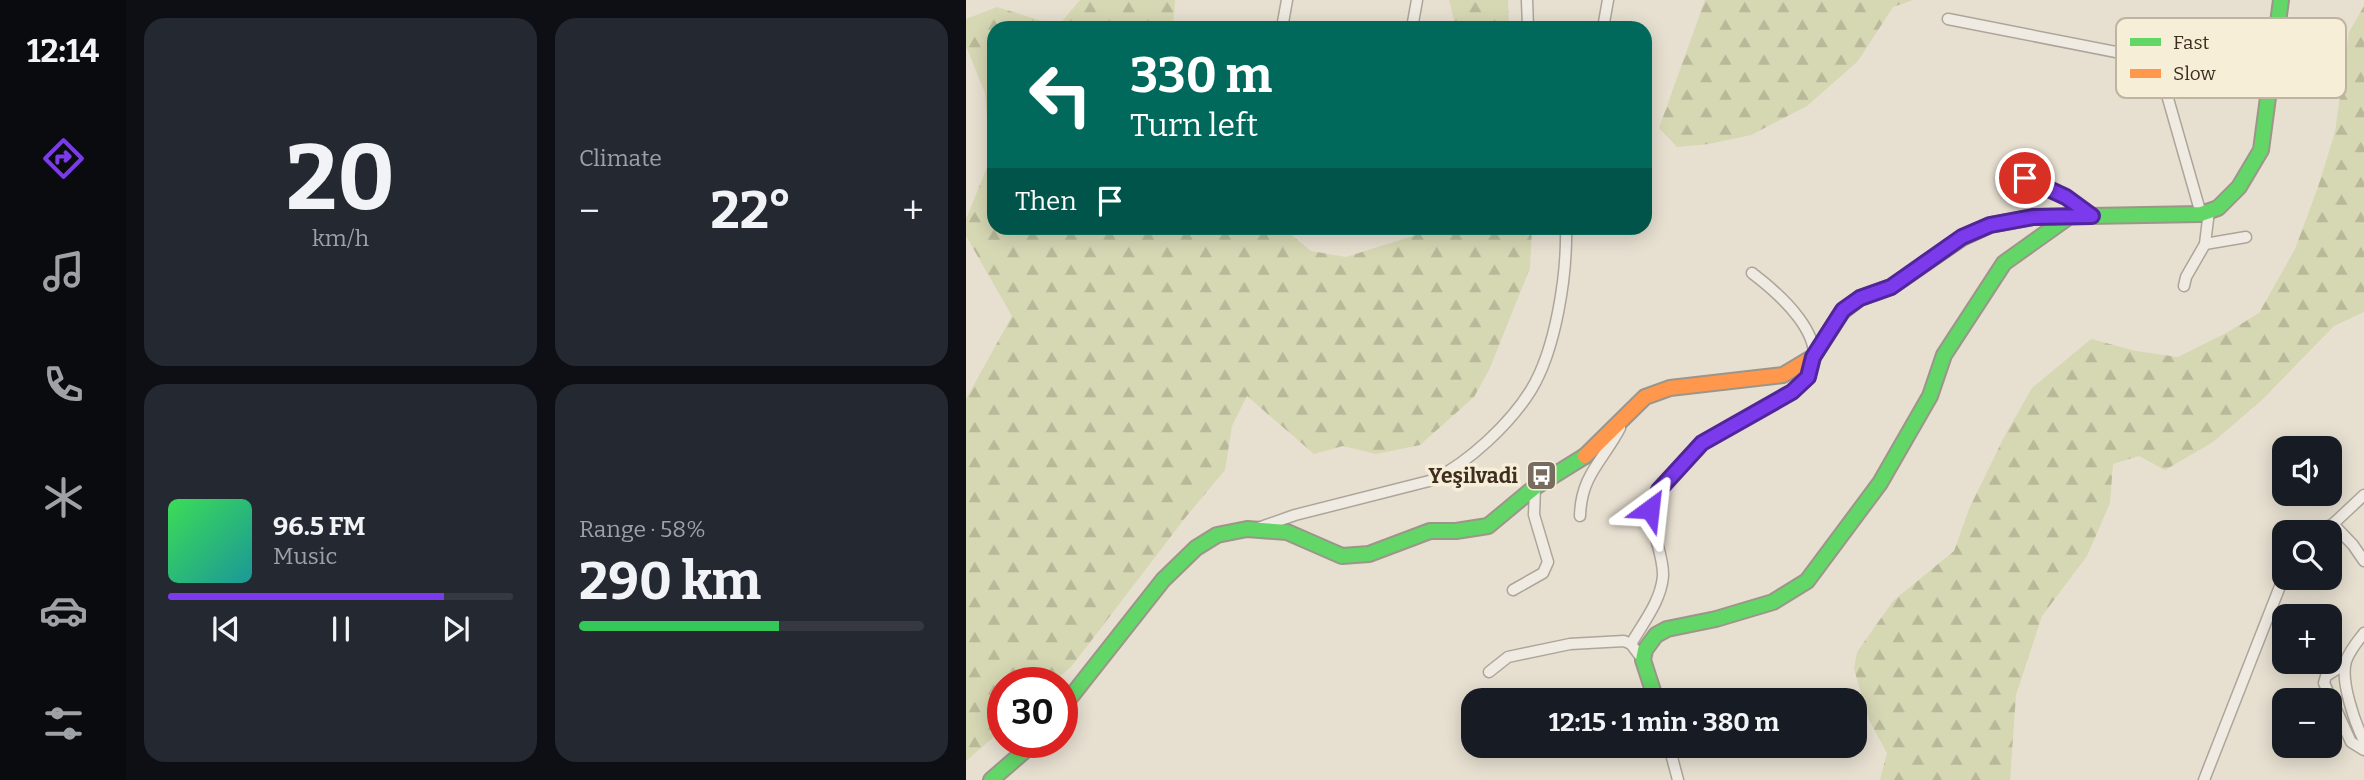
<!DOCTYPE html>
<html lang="en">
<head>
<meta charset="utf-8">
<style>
  body { margin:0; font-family:Bitter,serif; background:#242831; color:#f1f3f6; height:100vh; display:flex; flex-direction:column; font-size:26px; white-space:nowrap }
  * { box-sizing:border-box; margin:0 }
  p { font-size:23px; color:#9ea1a6 }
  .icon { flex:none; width:38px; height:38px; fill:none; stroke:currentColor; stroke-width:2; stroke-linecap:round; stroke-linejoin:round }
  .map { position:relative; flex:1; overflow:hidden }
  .side { display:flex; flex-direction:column; gap:18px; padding:18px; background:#0d0f14; width:840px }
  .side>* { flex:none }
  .hud { position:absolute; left:21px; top:21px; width:665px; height:214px; border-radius:21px; box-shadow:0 4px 18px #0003; background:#00695c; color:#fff; overflow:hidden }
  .fabs { position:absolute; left:1306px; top:436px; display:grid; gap:14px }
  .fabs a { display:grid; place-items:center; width:70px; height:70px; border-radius:14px; background:#171b24; box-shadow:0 4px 18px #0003; font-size:35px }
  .speed { position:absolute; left:21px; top:667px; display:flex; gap:14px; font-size:35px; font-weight:700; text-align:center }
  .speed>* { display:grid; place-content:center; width:91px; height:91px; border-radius:50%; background:#171b24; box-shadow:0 4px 18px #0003; line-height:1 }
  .speed .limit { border:10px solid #d22; background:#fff; color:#111 }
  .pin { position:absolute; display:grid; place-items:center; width:60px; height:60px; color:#fff; margin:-30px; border:4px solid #fff; border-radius:50%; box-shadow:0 2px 7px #0007 }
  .me { position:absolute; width:77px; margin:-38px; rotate:30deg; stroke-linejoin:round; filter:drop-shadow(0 0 5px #0008) }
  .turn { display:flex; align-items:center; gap:24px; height:147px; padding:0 28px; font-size:32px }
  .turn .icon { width:91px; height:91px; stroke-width:2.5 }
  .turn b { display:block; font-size:49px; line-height:60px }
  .then { display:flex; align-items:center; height:66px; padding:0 28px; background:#0003; gap:14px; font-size:26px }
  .big { font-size:52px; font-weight:700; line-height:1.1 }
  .side .card { flex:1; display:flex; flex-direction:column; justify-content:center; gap:10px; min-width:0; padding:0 24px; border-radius:21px; background:#242831 }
  .side .dial { align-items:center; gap:0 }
  .dial b { font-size:91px; line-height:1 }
  .song { display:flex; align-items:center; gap:21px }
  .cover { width:84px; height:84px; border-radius:10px; background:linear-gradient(135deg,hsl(130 70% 55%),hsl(180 70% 35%)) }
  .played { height:7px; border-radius:4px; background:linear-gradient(90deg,#7c3aed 80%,#363941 80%) }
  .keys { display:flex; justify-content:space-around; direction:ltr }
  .heat { display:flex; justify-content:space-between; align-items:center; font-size:38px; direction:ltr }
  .charge { height:10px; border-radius:5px; background:linear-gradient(90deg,#34c759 58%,#363941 0) }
  .side .tiles { flex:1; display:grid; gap:18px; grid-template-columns:repeat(2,1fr) }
  .trip { position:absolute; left:495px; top:688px; width:406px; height:70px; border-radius:21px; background:#171b24; box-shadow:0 4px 18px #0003; font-weight:700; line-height:70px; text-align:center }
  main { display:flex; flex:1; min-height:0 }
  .menu { display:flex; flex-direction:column; width:126px; justify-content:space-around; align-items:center; background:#090b0e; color:#9ea1a6 }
  .menu .icon { width:49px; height:49px }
  .menu .selected { color:#7c3aed }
  .menu b { font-size:32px; color:#f1f3f6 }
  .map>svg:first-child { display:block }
</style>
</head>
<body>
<main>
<nav class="menu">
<b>12:14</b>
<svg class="icon selected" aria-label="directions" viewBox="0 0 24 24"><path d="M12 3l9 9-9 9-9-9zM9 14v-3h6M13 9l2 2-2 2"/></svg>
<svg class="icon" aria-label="music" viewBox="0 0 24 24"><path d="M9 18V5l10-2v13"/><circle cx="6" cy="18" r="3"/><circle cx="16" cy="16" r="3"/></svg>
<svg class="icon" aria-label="phone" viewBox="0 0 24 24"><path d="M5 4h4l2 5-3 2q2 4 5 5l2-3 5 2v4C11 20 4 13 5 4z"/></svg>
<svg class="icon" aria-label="climate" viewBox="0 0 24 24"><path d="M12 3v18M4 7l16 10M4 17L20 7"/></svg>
<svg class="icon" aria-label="car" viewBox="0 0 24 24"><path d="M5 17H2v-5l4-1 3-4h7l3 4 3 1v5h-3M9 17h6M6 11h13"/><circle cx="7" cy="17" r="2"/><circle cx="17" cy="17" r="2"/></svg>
<svg class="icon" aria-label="filters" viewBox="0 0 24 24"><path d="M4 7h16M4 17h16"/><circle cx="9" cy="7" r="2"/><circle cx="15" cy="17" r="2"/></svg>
</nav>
<section class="side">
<div class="tiles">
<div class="card dial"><b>20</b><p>km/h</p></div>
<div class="card"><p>Climate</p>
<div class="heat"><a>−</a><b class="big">22°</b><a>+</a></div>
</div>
<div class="card">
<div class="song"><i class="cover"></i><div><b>96.5 FM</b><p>Music</p></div></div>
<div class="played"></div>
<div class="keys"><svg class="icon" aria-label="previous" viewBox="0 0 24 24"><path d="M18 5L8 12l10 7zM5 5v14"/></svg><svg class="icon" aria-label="pause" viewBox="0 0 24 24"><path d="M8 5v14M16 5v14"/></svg><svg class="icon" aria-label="next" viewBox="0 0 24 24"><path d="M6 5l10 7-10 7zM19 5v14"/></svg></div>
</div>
<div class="card"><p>Range · 58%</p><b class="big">290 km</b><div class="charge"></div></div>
</div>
</section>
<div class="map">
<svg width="1398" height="780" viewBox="0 0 1398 780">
  <defs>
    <pattern id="forest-firs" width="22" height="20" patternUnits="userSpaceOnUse" patternTransform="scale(1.75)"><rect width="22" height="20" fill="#d6d7b3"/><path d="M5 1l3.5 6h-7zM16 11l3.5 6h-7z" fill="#b9b99a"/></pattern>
  </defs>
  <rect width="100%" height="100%" fill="#e7e0d1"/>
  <g fill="url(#forest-firs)">
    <polygon points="114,0 209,0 207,28 28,28 28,228 317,228 345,251 380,257 450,235 458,228 566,228 564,268 523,370 508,397 454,445 410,454 377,446 348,454 281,396 266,426 259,470 219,518 105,667 87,682 37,682 37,729 0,761 0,399 46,316 0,236 0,219 24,160 19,93 0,46 0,19 31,7 92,26"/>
    <polygon points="483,0 542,0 543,28 490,28"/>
    <polygon points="739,0 947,0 927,7 892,61 841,106 785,135 743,144 711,147 693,128"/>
    <polygon points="1398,6 1398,312 1368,326 1296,400 1247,442 1199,470 1173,456 1147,464 1144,503 1121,556 1076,616 1050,695 1044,780 914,780 921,753 903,720 888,669 891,652 927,601 988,551 1003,509 1038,437 1066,388 1125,339 1170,351 1212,357 1262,332 1293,313 1329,249 1352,187 1369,132 1383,32"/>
  </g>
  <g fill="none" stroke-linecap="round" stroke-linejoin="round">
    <defs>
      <g id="street">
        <polyline points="561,0 562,28"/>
        <polyline points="982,19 1211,64 1258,57 1308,43"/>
        <polyline points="316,28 321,0"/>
        <polyline points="446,28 451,0"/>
        <polyline points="637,28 642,0"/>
        <polyline points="1201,95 1235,214"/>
        <polyline points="1059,178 1099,197 1126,215"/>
        <polyline points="1239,244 1280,237"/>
        <polyline points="1218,286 1220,277 1239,244 1243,211"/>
        <path d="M614,516c1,-41 23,-55 40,-88"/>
        <polyline points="1367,524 1387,545 1398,561"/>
        <path d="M292,528l37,-13 138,-35c36,-18 77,-56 98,-90 25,-41 36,-115 35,-162"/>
        <polyline points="1351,532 1367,524 1398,495"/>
        <polyline points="547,590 577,573 582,562 568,515 569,487"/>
        <path d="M1398,633c-7,9 -14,17 -18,28 -6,20 9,62 18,80"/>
        <path d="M665,644c12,-21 30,-43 32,-68 1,-28 -21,-56 -6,-83 6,-11 37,-44 47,-51 25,-16 89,-42 104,-65 25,-38 -31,-85 -56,-104"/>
        <polyline points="1379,664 1360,676 1358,683 1385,742 1398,750"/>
        <polyline points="523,672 542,657 604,644 658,641 665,644 677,660"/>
        <polyline points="703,746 712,780"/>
        <polyline points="1238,780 1318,576"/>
      </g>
      <g id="fast">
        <polyline points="876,312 894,298 925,287 996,238 1024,225 1067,217 1235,214 1252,208 1273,187 1295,150 1315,0"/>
        <polyline points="690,700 677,660 679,650 690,635 701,629 750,619 807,602 841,581 914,483 964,396 978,355 1038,263 1104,216"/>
        <polyline points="96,708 197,580 230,548 251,535 281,529 321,532 376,556 403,554 464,531 490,531 522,526 569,487 619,456"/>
        <polyline points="25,780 69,742"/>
      </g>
      <polyline id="slow" points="619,456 679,397 704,388 817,375 847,357 876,312"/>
    </defs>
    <use href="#street" stroke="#ada599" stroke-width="13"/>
    <use href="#fast" stroke="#9c958a" stroke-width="18"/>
    <use href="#slow" stroke="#9c958a" stroke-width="18"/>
    <use href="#street" stroke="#efebe3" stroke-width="10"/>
    <use href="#fast" stroke="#63d668" stroke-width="14"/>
    <use href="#slow" stroke="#ff974d" stroke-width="14"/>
  </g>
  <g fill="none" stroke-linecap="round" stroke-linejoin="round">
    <defs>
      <polyline id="route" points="684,509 693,490 736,443 826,392 842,377 847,357 877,310 894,298 925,287 996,237 1024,225 1067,217 1126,216 1100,197 1059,178"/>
    </defs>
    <use href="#route" stroke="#51269a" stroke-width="18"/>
    <use href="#route" stroke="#7c3aed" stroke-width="12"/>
  </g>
  <defs>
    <symbol id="bus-square" viewBox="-11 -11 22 22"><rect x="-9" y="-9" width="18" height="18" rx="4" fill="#786c5e" stroke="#f7eed8"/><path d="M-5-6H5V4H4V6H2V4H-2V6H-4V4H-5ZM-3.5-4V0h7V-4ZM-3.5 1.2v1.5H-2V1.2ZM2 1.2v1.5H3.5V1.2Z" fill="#fff"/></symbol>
  </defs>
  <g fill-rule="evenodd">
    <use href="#bus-square" x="558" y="458" width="35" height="35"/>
  </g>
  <g text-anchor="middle" stroke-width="7" stroke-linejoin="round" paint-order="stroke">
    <g font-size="21" font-weight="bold" fill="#3d2e20" stroke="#f7eed8" text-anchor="end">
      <text x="552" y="483">Yeşilvadi</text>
    </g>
  </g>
  <rect x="1150" y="18" width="230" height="80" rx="10" fill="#f7eed8" stroke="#bfb4a1" stroke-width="2"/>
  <rect x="1164" y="38" width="31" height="8" fill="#63d668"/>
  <rect x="1164" y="69" width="31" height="9" fill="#ff974d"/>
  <g font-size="19" fill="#3d2e20">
    <text x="1207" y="49">Fast</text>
    <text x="1207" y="80">Slow</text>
  </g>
</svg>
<div class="fabs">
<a><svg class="icon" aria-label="sound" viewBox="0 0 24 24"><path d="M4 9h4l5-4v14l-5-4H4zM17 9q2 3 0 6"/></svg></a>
<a><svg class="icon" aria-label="search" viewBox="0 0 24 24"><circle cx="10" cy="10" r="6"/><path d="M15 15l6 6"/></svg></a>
<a>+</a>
<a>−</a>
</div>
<div class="speed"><div class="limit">30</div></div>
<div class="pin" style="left:1059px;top:178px;background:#d93025"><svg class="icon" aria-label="arrive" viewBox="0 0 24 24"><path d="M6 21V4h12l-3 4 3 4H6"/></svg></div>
<svg class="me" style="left:684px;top:509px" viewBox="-20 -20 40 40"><path d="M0-17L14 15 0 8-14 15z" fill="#7c3aed" stroke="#fff" stroke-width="4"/></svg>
<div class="trip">12:15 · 1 min · 380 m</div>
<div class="hud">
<div class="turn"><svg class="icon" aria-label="left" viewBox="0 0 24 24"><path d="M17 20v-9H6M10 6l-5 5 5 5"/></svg><div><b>330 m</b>Turn left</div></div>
<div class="then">Then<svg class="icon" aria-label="arrive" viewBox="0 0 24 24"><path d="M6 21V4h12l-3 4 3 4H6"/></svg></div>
</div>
</div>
</main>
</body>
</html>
